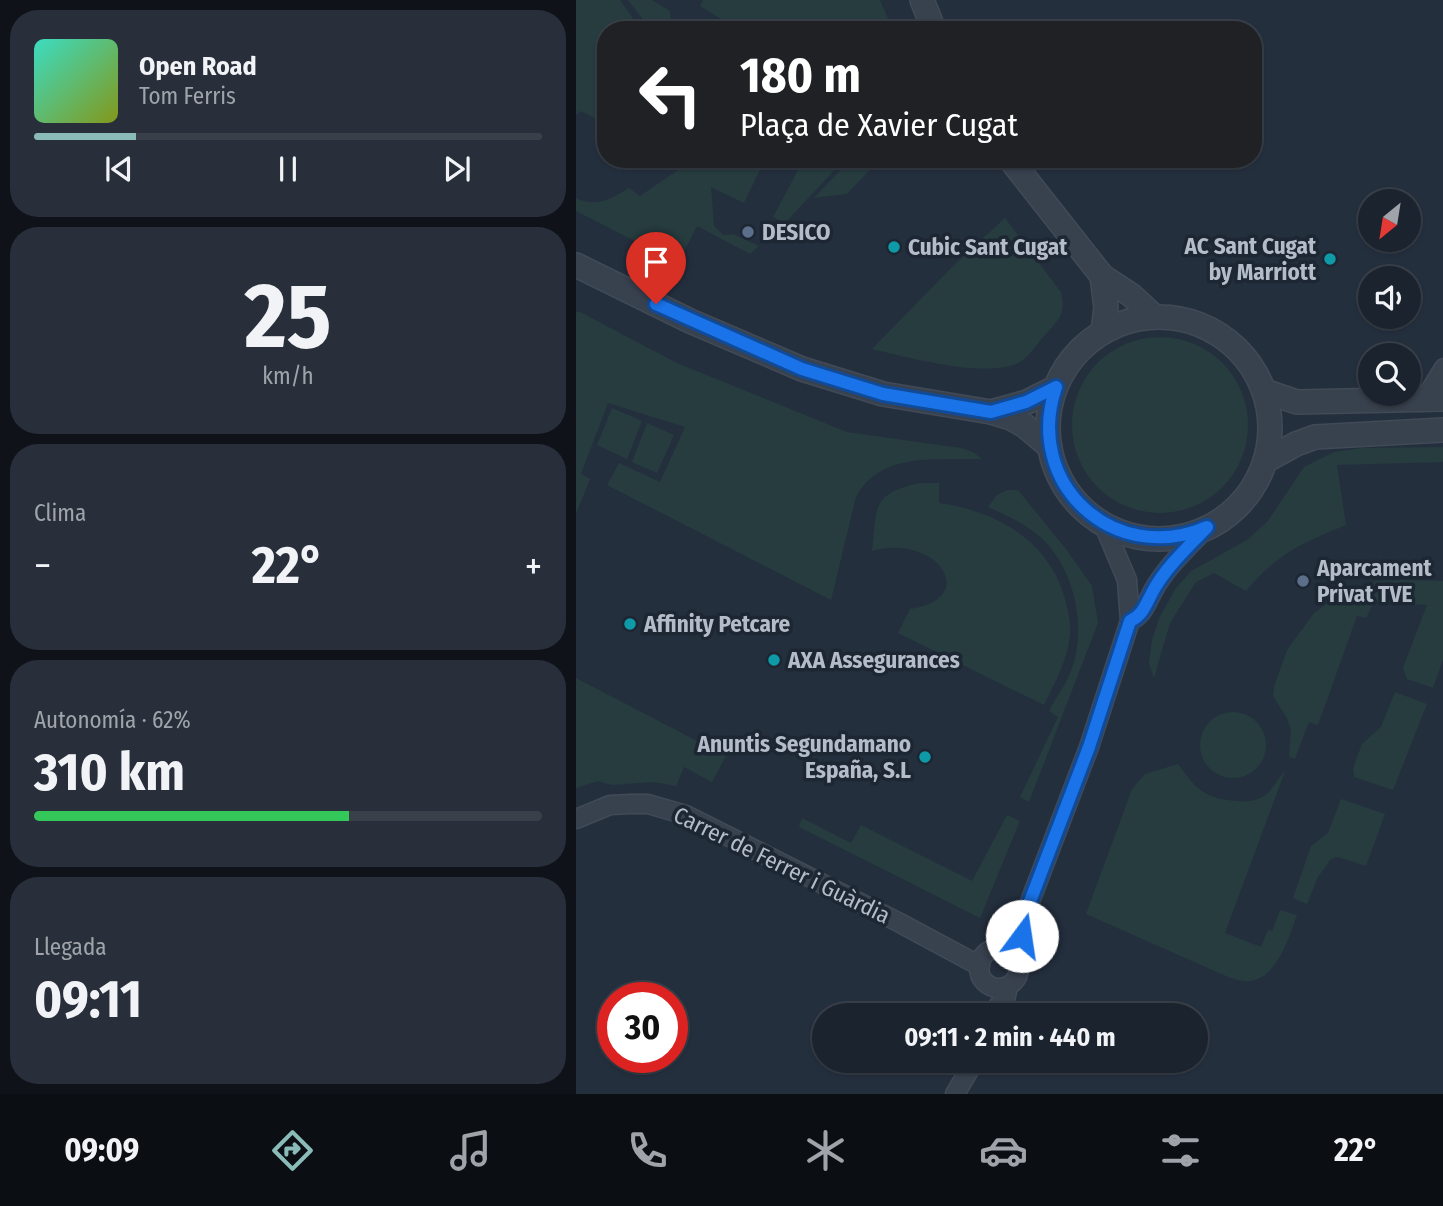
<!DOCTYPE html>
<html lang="es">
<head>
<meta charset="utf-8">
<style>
  body { margin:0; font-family:"Fira Sans Condensed",sans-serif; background:#282f3a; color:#f1f3f6; height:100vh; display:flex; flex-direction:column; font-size:26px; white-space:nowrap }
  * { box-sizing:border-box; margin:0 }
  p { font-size:23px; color:#a0a4aa }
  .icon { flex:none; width:38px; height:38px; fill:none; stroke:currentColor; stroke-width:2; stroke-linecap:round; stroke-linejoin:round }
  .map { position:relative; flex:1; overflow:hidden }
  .panel { display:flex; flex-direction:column; gap:10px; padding:10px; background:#0f1319; width:576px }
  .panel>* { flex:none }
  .top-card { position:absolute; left:21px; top:21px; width:665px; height:147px; border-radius:28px; box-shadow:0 2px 5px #0004,0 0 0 2px #39404a; background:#202124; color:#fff; overflow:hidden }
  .needle { width:46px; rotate:210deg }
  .fabs { position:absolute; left:782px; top:189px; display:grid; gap:14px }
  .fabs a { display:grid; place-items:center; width:63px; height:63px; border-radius:50%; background:#1b232e; box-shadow:0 2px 5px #0004,0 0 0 2px #39404a; font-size:35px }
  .speed { position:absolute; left:21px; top:982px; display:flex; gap:14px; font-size:35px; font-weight:700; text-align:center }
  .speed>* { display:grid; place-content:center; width:91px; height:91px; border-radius:50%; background:#1b232e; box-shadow:0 2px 5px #0004,0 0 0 2px #39404a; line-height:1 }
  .speed .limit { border:10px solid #d22; background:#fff; color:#111 }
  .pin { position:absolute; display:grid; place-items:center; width:60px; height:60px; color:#fff; margin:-72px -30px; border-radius:50% 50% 50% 0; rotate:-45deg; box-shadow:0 0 7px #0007 }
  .pin .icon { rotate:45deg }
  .me { position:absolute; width:77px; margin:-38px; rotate:14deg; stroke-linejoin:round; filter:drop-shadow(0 0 5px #0008) }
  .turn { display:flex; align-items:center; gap:24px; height:147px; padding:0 28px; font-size:32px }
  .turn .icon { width:91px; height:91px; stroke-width:2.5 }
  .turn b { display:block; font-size:49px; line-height:60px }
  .big { font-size:52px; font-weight:700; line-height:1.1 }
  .panel .card { flex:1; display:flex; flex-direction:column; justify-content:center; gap:10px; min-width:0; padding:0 24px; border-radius:28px; background:#282f3a }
  .panel .dial { align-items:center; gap:0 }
  .dial b { font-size:91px; line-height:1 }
  .song { display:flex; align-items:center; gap:21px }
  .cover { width:84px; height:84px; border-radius:10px; background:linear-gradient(135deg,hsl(170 70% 55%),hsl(70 70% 35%)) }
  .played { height:7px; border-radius:4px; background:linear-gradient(90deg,#8bbbb9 20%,#39404a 20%) }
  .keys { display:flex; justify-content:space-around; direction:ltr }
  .heat { display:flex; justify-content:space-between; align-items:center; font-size:38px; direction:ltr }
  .charge { height:10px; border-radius:5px; background:linear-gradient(90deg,#34c759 62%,#39404a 0) }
  .trip { position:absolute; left:236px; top:1003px; width:396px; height:70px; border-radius:35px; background:#1b232e; box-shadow:0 2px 5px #0004,0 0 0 2px #39404a; font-weight:700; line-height:70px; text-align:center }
  .tabs { display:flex; height:112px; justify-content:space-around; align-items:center; background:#0b0e12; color:#a0a4aa }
  .tabs .icon { width:49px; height:49px }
  .tabs .active { color:#8bbbb9 }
  .tabs b { font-size:32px; color:#f1f3f6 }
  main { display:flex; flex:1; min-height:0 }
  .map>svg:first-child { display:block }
</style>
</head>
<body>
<main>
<section class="panel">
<div class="card">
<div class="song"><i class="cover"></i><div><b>Open Road</b><p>Tom Ferris</p></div></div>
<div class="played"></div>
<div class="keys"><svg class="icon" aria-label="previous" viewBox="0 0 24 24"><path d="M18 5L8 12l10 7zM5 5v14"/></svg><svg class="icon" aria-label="pause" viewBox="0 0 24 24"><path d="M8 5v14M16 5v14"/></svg><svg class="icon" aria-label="next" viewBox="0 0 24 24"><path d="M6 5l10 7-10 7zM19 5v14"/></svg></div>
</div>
<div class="card dial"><b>25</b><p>km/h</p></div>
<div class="card"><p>Clima</p>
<div class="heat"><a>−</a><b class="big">22°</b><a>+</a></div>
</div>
<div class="card"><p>Autonomía · 62%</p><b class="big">310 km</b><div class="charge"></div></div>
<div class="card"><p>Llegada</p><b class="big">09:11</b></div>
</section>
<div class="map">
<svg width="868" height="1094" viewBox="0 0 868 1094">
  <rect width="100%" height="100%" fill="#242f3e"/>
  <g fill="#263c3f">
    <polygon points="0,0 44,0 65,30 30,30 30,109 19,118 5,111 0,115"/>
    <polygon points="52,0 76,0 94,11 95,30 75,30"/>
    <polygon points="127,0 304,0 317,30 158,30 155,25 124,6"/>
    <path d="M118,159h71l-21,44 -33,-16 3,39 9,9 10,-1 26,12 -9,8 -53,-28 -19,37 -102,-52v-13c20,10 35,1 53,-10l11,8z"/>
    <polygon points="228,159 254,159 264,164 209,223 197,217"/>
    <polygon points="275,159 304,159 271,194 238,198"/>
    <path d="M429,218l56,74c5,21 -1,27 -15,42 -8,8 -16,22 -26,28 -31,18 -113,-5 -148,-13l79,-81z"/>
    <path d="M0,312h4l97,51 170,69 114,16 12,4 9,7c-44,1 -102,-8 -126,38l-25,103 -224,-115 12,-22 41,19 25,-55 -77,-24 -27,71 9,5 -14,35z"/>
    <circle cx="584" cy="425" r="88"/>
    <polygon points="36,408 66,421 51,459 21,445"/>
    <polygon points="71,423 98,435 81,473 56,462"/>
    <path d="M868,447l-1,15 -106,3 9,60c-44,18 -69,29 -100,66l-32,-18 -18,9 -26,41 -16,55 -5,-15 3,-23 8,-24 16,-28 15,-17 56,-31 20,-18 37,-55 30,-15 27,-4z"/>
    <path d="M343,483h20v20c55,8 105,34 124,89 4,14 8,27 7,42 -2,26 -15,48 -26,71l-146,-72 12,-24c72,-11 26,-76 -38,-58 5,-43 -1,-57 47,-68z"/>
    <path d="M431,490h11l48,59 26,37 6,37 -69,179 -9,-5 38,-80 -9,-6c7,-14 18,-28 23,-43 15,-41 2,-102 -32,-131 -15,-14 -33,-21 -52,-30l9,-12z"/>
    <polygon points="827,580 867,581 867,660 857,688 831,679 827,668 851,605 798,602 790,618 781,616 742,725 733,722 719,759 713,757 715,730 711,718 697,696 698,687 711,650 738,613 758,598 800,581"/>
    <polygon points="0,678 150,756 136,782 108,767 100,786 77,782 36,785 22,781 0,788"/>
    <polygon points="819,692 851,704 817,790 778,777 777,768 786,744 805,727"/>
    <circle cx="657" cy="745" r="33"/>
    <path d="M602,764c18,25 27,35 59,37 8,1 20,0 27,-5 10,-7 14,-19 21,-25l-60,162 36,14 7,-17 4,1 8,-21 17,5c-8,22 -19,61 -46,66 -10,2 -22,-4 -32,-8l-133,-59 46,-125 13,-15z"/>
    <polygon points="765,799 809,814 790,866 762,857 755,859 742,877 731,904 717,898 735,846 752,833"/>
    <polygon points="431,815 444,821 404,918 223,827 226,818 275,843 285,825 396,881"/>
  </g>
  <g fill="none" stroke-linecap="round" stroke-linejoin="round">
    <defs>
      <g id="minor">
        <polyline points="849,399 868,368"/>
        <path d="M554,621c13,-6 16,-17 23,-30 13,-24 35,-44 54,-64"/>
        <polyline points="0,819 34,805 55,804 72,804 110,815 324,923 404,966"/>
        <circle cx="423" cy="968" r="20"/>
        <polyline points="441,959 450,912 513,747 554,621 551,580 527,523"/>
        <polyline points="415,1015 430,996 432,986"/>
        <polyline points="379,1094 399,1060"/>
      </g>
      <g id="tertiary">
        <polyline points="346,0 358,30"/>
        <polyline points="434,159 526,276 555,295 579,317"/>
        <polyline points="0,265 114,321 226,369 307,394 415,412 435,418 449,426 474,447"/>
        <polyline points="526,276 530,307 527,332"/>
        <circle cx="583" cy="428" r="111"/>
        <polyline points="688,391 721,402 868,399"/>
        <polyline points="415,412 451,402 479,388"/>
        <polyline points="689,461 720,444 739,437 868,430"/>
      </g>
    </defs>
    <use href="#minor" stroke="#414a57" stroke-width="21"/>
    <use href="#tertiary" stroke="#414a57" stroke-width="26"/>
    <use href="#minor" stroke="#38414e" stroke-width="18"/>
    <use href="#tertiary" stroke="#38414e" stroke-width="23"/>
  </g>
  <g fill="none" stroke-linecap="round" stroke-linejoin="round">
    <defs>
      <path id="route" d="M80,304l146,65 81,25 108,18 35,-10 30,-15c-33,97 58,180 151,140 -19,20 -41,40 -54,64 -7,13 -10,24 -23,30l-41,126 -63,165 -4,24"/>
    </defs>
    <use href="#route" stroke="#114b97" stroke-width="18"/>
    <use href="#route" stroke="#1a73e8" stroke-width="12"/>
  </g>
  <g fill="#5c6f8a" stroke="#1d2633" stroke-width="2.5">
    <circle cx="172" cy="232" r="7"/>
    <circle cx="727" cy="581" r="7"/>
  </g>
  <g fill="#0f9aa8" stroke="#1d2633" stroke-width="2.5">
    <circle cx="318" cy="247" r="7"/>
    <circle cx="754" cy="259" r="7"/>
    <circle cx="54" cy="624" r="7"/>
    <circle cx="198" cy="660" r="7"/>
    <circle cx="349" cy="757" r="7"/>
  </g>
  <g text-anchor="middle" stroke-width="7" stroke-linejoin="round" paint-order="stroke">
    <g font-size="23" font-weight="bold" fill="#b4bcc9" stroke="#1d2633" text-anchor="start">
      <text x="186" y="240">DESICO</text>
      <text x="740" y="254" text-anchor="end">AC Sant Cugat<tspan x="740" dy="26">by Marriott</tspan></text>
      <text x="332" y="255">Cubic Sant Cugat</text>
      <text x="741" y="576">Aparcament<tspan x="741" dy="26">Privat TVE</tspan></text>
      <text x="68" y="632">Affinity Petcare</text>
      <text x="212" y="668">AXA Assegurances</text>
      <text x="335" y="752" text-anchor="end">Anuntis Segundamano<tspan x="335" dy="26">España, S.L</tspan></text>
    </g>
    <g font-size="23" fill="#b4bcc9" stroke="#1d2633">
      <text transform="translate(206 865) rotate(26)" y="8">Carrer de Ferrer i Guàrdia</text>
    </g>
  </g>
</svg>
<div class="fabs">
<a><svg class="needle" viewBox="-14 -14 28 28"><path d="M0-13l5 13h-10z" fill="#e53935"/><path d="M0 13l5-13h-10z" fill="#a0a4aa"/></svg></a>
<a><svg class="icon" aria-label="sound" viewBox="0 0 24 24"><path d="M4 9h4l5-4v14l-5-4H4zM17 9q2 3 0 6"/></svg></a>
<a><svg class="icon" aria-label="search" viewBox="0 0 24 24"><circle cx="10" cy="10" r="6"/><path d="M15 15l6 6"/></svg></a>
</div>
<div class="speed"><div class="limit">30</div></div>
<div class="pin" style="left:80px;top:304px;background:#d93025"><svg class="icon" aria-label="arrive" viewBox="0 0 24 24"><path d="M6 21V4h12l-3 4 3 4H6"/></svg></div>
<svg class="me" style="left:446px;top:936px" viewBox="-20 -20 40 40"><circle r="19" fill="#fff"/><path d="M0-13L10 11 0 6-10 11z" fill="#1a73e8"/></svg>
<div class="trip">09:11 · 2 min · 440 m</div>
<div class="top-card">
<div class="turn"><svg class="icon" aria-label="left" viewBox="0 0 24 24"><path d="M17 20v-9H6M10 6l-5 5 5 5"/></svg><div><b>180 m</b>Plaça de Xavier Cugat</div></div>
</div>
</div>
</main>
<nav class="tabs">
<b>09:09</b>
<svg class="icon active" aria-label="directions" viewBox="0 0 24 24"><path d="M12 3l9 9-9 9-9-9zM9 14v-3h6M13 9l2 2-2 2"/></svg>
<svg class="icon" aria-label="music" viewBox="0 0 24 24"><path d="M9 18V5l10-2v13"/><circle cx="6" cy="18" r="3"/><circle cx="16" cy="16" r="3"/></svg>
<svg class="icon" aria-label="phone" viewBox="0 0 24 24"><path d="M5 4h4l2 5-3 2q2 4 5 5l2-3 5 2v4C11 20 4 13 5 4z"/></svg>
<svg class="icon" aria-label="climate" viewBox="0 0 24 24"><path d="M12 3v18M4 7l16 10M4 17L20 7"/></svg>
<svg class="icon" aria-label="car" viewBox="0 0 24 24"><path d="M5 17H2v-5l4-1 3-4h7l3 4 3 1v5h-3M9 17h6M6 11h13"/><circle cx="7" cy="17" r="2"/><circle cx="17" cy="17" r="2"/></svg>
<svg class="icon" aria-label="filters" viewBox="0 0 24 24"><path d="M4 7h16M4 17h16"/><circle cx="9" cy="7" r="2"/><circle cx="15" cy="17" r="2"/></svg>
<b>22°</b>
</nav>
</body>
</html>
